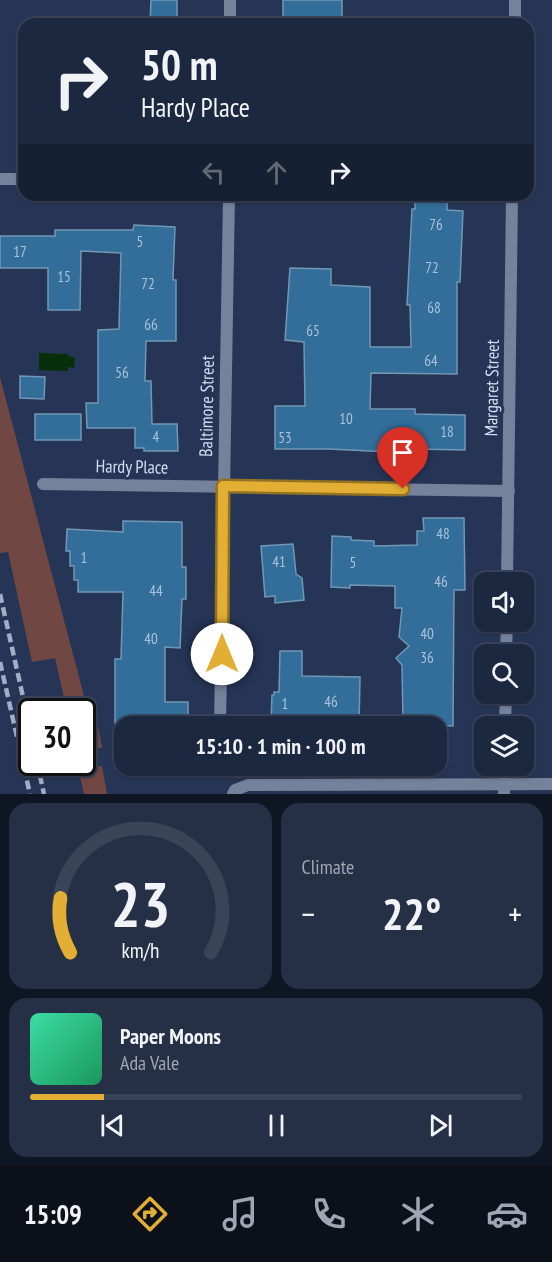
<!DOCTYPE html>
<html lang="en">
<head>
<meta charset="utf-8">
<style>
  body { margin:0; font-family:"PT Sans Narrow",sans-serif; background:#253047; color:#f1f3f6; height:100vh; display:flex; flex-direction:column; font-size:22px; white-space:nowrap }
  * { box-sizing:border-box; margin:0 }
  p { font-size:20px; color:#a0a6b1 }
  .icon { flex:none; width:33px; height:33px; fill:none; stroke:currentColor; stroke-width:2; stroke-linecap:round; stroke-linejoin:round }
  .map { position:relative; height:794px; overflow:hidden }
  .details { display:flex; flex-direction:column; gap:9px; padding:9px; background:#0f1623; flex:1 }
  .details>* { flex:none }
  .top-card { position:absolute; left:18px; top:18px; width:516px; height:183px; border-radius:18px; box-shadow:0 2px 4px #0004,0 0 0 2px #3a4459; background:#1c2840; color:#f1f3f6; overflow:hidden }
  .tools { position:absolute; left:474px; top:572px; display:grid; gap:12px }
  .tools a { display:grid; place-items:center; width:60px; height:60px; border-radius:12px; background:#1c2840; box-shadow:0 2px 4px #0004,0 0 0 2px #3a4459; font-size:30px }
  .speed { position:absolute; left:18px; top:698px; display:flex; gap:12px; font-size:30px; font-weight:700; text-align:center }
  .speed>* { display:grid; place-content:center; width:78px; height:78px; border-radius:50%; background:#1c2840; box-shadow:0 2px 4px #0004,0 0 0 2px #3a4459; line-height:1 }
  .speed .limit { border:3px solid #111; border-radius:9px; background:#fff; color:#111 }
  .pin { position:absolute; display:grid; place-items:center; width:51px; height:51px; color:#fff; margin:-62px -26px; border-radius:50% 50% 50% 0; rotate:-45deg; box-shadow:0 0 6px #0007 }
  .pin .icon { rotate:45deg }
  .me { position:absolute; width:66px; margin:-33px; rotate:0deg; stroke-linejoin:round; filter:drop-shadow(0 0 4px #0008) }
  .turn { display:flex; align-items:center; gap:21px; height:126px; padding:0 24px; font-size:27px }
  .turn .icon { width:78px; height:78px; stroke-width:2.5 }
  .turn b { display:block; font-size:42px; line-height:51px }
  .lanes { display:flex; align-items:center; height:57px; padding:0 24px; background:#0003; justify-content:center; gap:30px; direction:ltr }
  .lanes .off { opacity:.35 }
  .big { font-size:45px; font-weight:700; line-height:1.1 }
  .details .card { flex:1; display:flex; flex-direction:column; justify-content:center; gap:9px; min-width:0; padding:0 21px; border-radius:18px; background:#253047 }
  .details .dial { align-items:center; gap:0 }
  .dial svg { height:156px; overflow:visible; fill:none; stroke:#3a4459; stroke-width:7; stroke-linecap:round; text-anchor:middle }
  .dial text { fill:#f1f3f6; stroke:none }
  .song { display:flex; align-items:center; gap:18px }
  .cover { width:72px; height:72px; border-radius:9px; background:linear-gradient(135deg,hsl(160 70% 55%),hsl(150 70% 35%)) }
  .played { height:6px; border-radius:3px; background:linear-gradient(90deg,#e2af34 15%,#3a4459 15%) }
  .keys { display:flex; justify-content:space-around; direction:ltr }
  .heat { display:flex; justify-content:space-between; align-items:center; font-size:33px; direction:ltr }
  .details .tiles { flex:1; display:grid; gap:9px; grid-template-columns:1fr 1fr }
  .card:last-child { grid-column:span 2 }
  .trip { position:absolute; left:114px; top:716px; width:333px; height:60px; border-radius:18px; background:#1c2840; box-shadow:0 2px 4px #0004,0 0 0 2px #3a4459; font-weight:700; line-height:60px; text-align:center }
  .dock { display:flex; height:96px; justify-content:space-around; align-items:center; background:#0b101a; color:#a0a6b1 }
  .dock .icon { width:42px; height:42px }
  .dock .on { color:#e2af34 }
  .dock b { font-size:27px; color:#f1f3f6 }
  .map>svg:first-child { display:block }
</style>
</head>
<body>
<div class="map">
<svg width="552" height="794" viewBox="0 0 552 794">
  <rect width="100%" height="100%" fill="#263555"/>
  <g fill="#714743">
    <polygon points="0,377 84,696 86,700 94,702 102,748 83,750 82,711 67,711 55,658 32,662 8,552 0,553"/>
    <polygon points="102,766 107,794 84,794 78,768"/>
  </g>
  <polygon fill="#082f0b" points="39,353 68,354 69,357 75,357 74,368 68,367 68,371 39,370"/>
  <g fill="#336d9a" stroke="#7297b5" stroke-width="1.5">
    <polygon points="151,0 177,0 177,24 150,24"/>
    <rect x="283" y="0" width="59" height="24"/>
    <polygon points="415,195 447,195 447,210 463,211 460,282 457,282 457,374 371,373 370,409 415,409 415,414 465,415 465,450 414,449 414,452 390,452 329,449 275,449 275,406 305,406 304,342 285,340 290,268 331,269 331,285 370,287 370,347 411,347 410,305 407,305 412,209 415,209"/>
    <polygon points="134,225 175,227 173,280 176,280 176,341 146,341 145,381 151,381 152,424 177,424 178,451 144,451 144,448 135,448 135,428 87,428 86,403 98,403 98,330 119,329 121,253 81,251 80,310 48,310 48,268 0,268 0,236 55,236 55,230 133,230"/>
    <polygon points="20,376 45,377 44,399 20,398"/>
    <rect x="35" y="414" width="46" height="26"/>
    <polygon points="423,518 464,518 465,590 454,590 453,726 403,724 402,665 396,658 409,646 399,637 402,608 395,608 395,586 350,585 350,588 331,587 332,536 351,537 351,540 374,541 374,546 417,545 417,531 424,531"/>
    <polygon points="123,521 182,522 182,567 186,567 186,599 182,599 180,648 165,647 165,702 188,702 188,726 125,726 125,724 115,723 115,659 121,659 123,592 78,592 78,580 74,580 74,566 70,566 70,551 66,551 67,529 123,532"/>
    <polygon points="293,544 296,574 302,578 304,600 275,603 275,596 265,597 261,546"/>
    <polygon points="280,651 302,651 302,676 360,677 359,726 274,726 274,723 271,723 272,695 274,695 274,692 279,692"/>
  </g>
  <g fill="none" stroke-linecap="round" stroke-linejoin="round">
    <g stroke="#75829b" stroke-width="12">
      <polyline points="230,24 230,0"/>
      <polyline points="515,24 515,0"/>
      <polyline points="0,179 24,179"/>
      <polyline points="43,484 509,491"/>
      <polyline points="507,582 512,195"/>
      <polyline points="506,654 507,621"/>
      <polyline points="220,726 229,195"/>
      <polyline points="505,726 506,693"/>
      <polyline points="233,794 235,790 248,785 552,784"/>
      <polyline points="504,794 505,765"/>
    </g>
    <g stroke="#a3aec6" stroke-width="4.5" stroke-dasharray="9 4.5" stroke-linecap="butt">
      <polyline points="0,594 32,737"/>
      <polyline points="0,662 30,794"/>
      <polyline points="37,762 44,794"/>
    </g>
  </g>
  <g fill="none" stroke-linecap="round" stroke-linejoin="round">
    <defs>
      <polyline id="route" points="222,654 223,486 403,489"/>
    </defs>
    <use href="#route" stroke="#937222" stroke-width="15"/>
    <use href="#route" stroke="#e2af34" stroke-width="10"/>
  </g>
  <g text-anchor="middle" stroke-width="6" stroke-linejoin="round" paint-order="stroke">
    <g font-size="15" fill="#acc2dd">
      <text x="436" y="230">76</text>
      <text x="140" y="247">5</text>
      <text x="20" y="257">17</text>
      <text x="432" y="273">72</text>
      <text x="64" y="282">15</text>
      <text x="148" y="289">72</text>
      <text x="434" y="313">68</text>
      <text x="151" y="330">66</text>
      <text x="313" y="336">65</text>
      <text x="431" y="366">64</text>
      <text x="122" y="378">56</text>
      <text x="346" y="424">10</text>
      <text x="447" y="437">18</text>
      <text x="156" y="442">4</text>
      <text x="285" y="443">53</text>
      <text x="443" y="539">48</text>
      <text x="84" y="563">1</text>
      <text x="279" y="567">41</text>
      <text x="353" y="568">5</text>
      <text x="441" y="587">46</text>
      <text x="156" y="596">44</text>
      <text x="427" y="639">40</text>
      <text x="151" y="644">40</text>
      <text x="427" y="663">36</text>
      <text x="331" y="707">46</text>
      <text x="285" y="709">1</text>
    </g>
    <g font-size="18" fill="#d4def3" stroke="#263555">
      <text transform="translate(492 388) rotate(-89)" y="6">Margaret Street</text>
      <text transform="translate(207 406) rotate(-89)" y="6">Baltimore Street</text>
      <text transform="translate(132 467) rotate(1)" y="6">Hardy Place</text>
    </g>
  </g>
</svg>
<div class="tools">
<a><svg class="icon" aria-label="sound" viewBox="0 0 24 24"><path d="M4 9h4l5-4v14l-5-4H4zM17 9q2 3 0 6"/></svg></a>
<a><svg class="icon" aria-label="search" viewBox="0 0 24 24"><circle cx="10" cy="10" r="6"/><path d="M15 15l6 6"/></svg></a>
<a><svg class="icon" aria-label="layers" viewBox="0 0 24 24"><path d="M12 4l9 5-9 5-9-5zM3 14l9 5 9-5"/></svg></a>
</div>
<div class="speed"><div class="limit">30</div></div>
<div class="pin" style="left:403px;top:489px;background:#d93025"><svg class="icon" aria-label="arrive" viewBox="0 0 24 24"><path d="M6 21V4h12l-3 4 3 4H6"/></svg></div>
<svg class="me" style="left:222px;top:654px" viewBox="-20 -20 40 40"><circle r="19" fill="#fff"/><path d="M0-13L10 11 0 6-10 11z" fill="#e2af34"/></svg>
<div class="trip">15:10 · 1 min · 100 m</div>
<div class="top-card">
<div class="turn"><svg class="icon" aria-label="right" viewBox="0 0 24 24"><path d="M7 20v-9h11M14 6l5 5-5 5"/></svg><div><b>50 m</b>Hardy Place</div></div>
<div class="lanes"><svg class="icon off" aria-label="left" viewBox="0 0 24 24"><path d="M17 20v-9H6M10 6l-5 5 5 5"/></svg><svg class="icon off" aria-label="ahead" viewBox="0 0 24 24"><path d="M12 20V5M6 11l6-6 6 6"/></svg><svg class="icon" aria-label="right" viewBox="0 0 24 24"><path d="M7 20v-9h11M14 6l5 5-5 5"/></svg></div>
</div>
</div>
<section class="details">
<div class="tiles">
<div class="card dial"><svg viewBox="0 0 100 80">
<path d="M14 69A42 42 0 1 1 86 69"/>
<path d="M14 69A42 42 0 0 1 9 41" stroke="#e2af34"/>
<text x="50" y="56" font-size="32" font-weight="700">23</text>
<text x="50" y="72" font-size="11">km/h</text>
</svg></div>
<div class="card"><p>Climate</p>
<div class="heat"><a>−</a><b class="big">22°</b><a>+</a></div>
</div>
<div class="card">
<div class="song"><i class="cover"></i><div><b>Paper Moons</b><p>Ada Vale</p></div></div>
<div class="played"></div>
<div class="keys"><svg class="icon" aria-label="previous" viewBox="0 0 24 24"><path d="M18 5L8 12l10 7zM5 5v14"/></svg><svg class="icon" aria-label="pause" viewBox="0 0 24 24"><path d="M8 5v14M16 5v14"/></svg><svg class="icon" aria-label="next" viewBox="0 0 24 24"><path d="M6 5l10 7-10 7zM19 5v14"/></svg></div>
</div>
</div>
</section>
<nav class="dock">
<b>15:09</b>
<svg class="icon on" aria-label="directions" viewBox="0 0 24 24"><path d="M12 3l9 9-9 9-9-9zM9 14v-3h6M13 9l2 2-2 2"/></svg>
<svg class="icon" aria-label="music" viewBox="0 0 24 24"><path d="M9 18V5l10-2v13"/><circle cx="6" cy="18" r="3"/><circle cx="16" cy="16" r="3"/></svg>
<svg class="icon" aria-label="phone" viewBox="0 0 24 24"><path d="M5 4h4l2 5-3 2q2 4 5 5l2-3 5 2v4C11 20 4 13 5 4z"/></svg>
<svg class="icon" aria-label="climate" viewBox="0 0 24 24"><path d="M12 3v18M4 7l16 10M4 17L20 7"/></svg>
<svg class="icon" aria-label="car" viewBox="0 0 24 24"><path d="M5 17H2v-5l4-1 3-4h7l3 4 3 1v5h-3M9 17h6M6 11h13"/><circle cx="7" cy="17" r="2"/><circle cx="17" cy="17" r="2"/></svg>
</nav>
</body>
</html>
